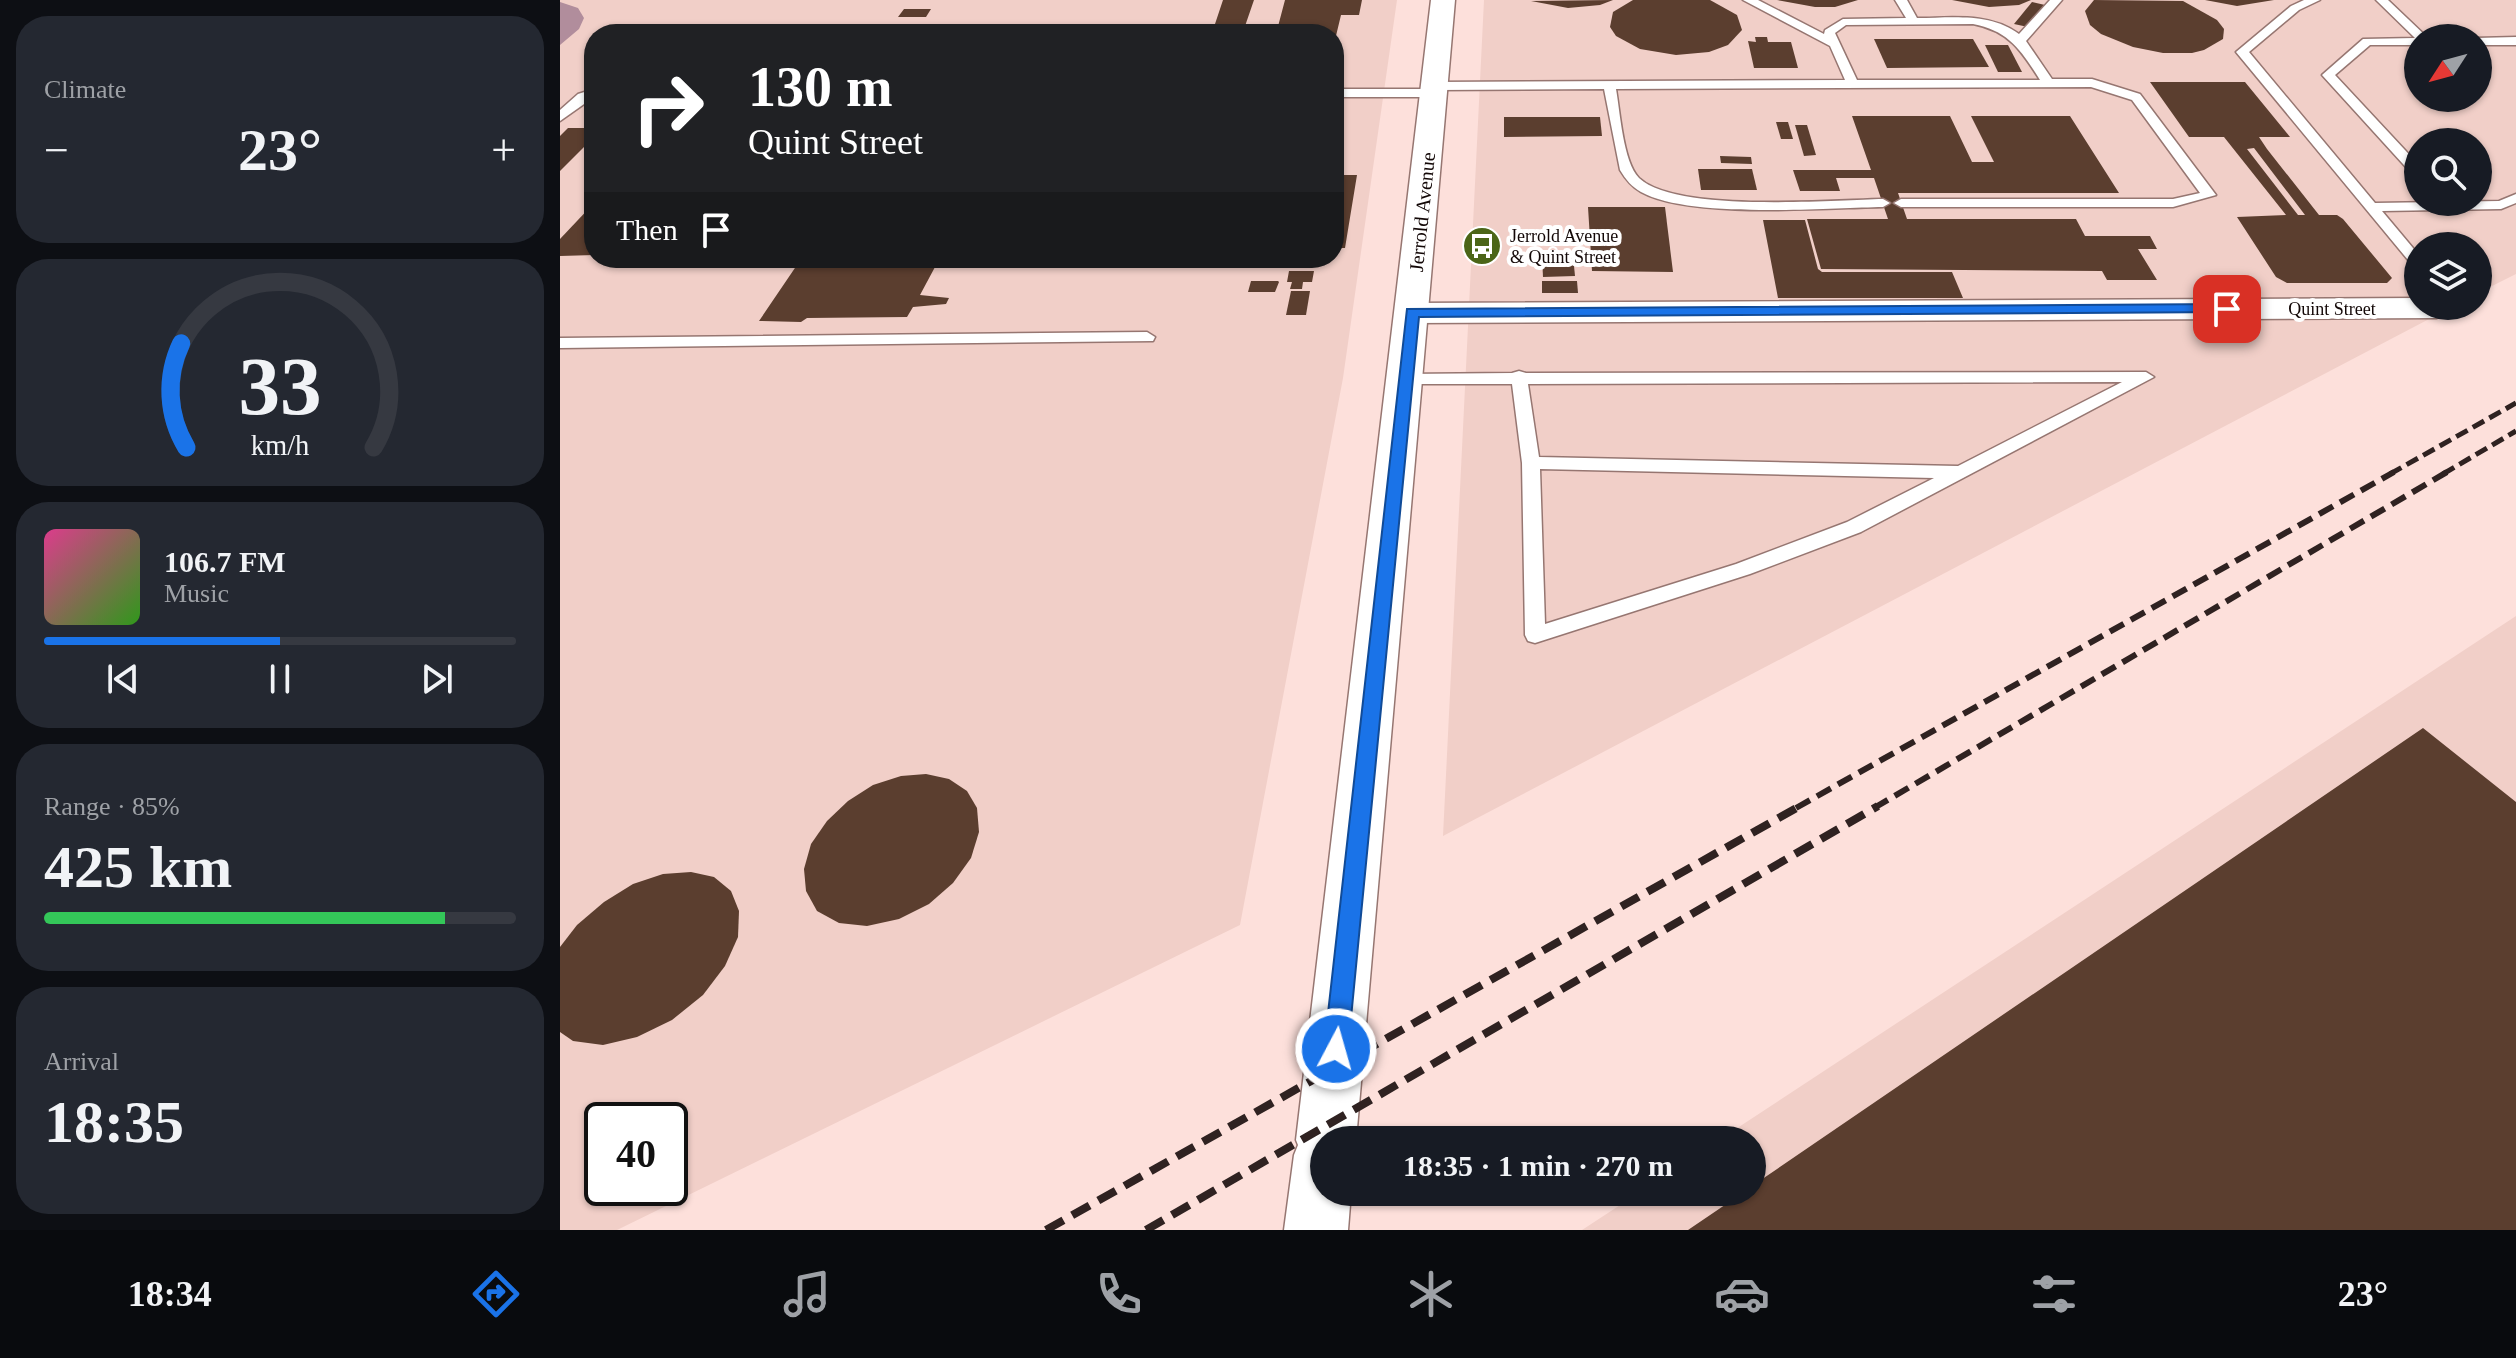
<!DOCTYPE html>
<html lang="en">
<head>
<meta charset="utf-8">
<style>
  body { margin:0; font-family:"Times New Roman",serif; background:#242831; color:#f1f3f6; height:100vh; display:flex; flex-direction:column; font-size:30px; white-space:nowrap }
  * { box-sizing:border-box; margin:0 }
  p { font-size:26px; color:#9ea1a6 }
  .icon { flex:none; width:44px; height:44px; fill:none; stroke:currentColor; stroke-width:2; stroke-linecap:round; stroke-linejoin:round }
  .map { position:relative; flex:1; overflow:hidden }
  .sheet { display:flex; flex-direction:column; gap:16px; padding:16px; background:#0d0f14; width:560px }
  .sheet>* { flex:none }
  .banner { position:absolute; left:24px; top:24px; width:760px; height:244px; border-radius:32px; box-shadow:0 2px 6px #0004; background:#202124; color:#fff; overflow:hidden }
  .needle { width:52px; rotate:234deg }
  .tools { position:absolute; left:1844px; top:24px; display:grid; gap:16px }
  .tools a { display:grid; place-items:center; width:88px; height:88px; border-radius:50%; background:#171b24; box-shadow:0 2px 6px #0004; font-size:40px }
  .speed { position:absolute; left:24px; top:1102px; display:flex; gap:16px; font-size:40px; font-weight:700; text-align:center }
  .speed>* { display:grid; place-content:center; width:104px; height:104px; border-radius:50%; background:#171b24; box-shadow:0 2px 6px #0004; line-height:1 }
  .speed .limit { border:4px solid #111; border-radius:12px; background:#fff; color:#111 }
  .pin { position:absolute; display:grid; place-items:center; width:68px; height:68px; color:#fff; margin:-34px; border-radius:16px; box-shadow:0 4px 12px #0006 }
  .me { position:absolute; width:88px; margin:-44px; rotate:6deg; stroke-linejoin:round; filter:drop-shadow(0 0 6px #0008) }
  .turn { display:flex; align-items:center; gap:28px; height:168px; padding:0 32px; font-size:36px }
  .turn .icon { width:104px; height:104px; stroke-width:2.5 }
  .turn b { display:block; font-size:56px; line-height:68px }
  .then { display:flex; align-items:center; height:76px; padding:0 32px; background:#0003; gap:16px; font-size:30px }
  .big { font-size:60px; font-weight:800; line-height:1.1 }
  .sheet .widget { flex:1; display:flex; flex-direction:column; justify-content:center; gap:12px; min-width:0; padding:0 28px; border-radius:32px; background:#242831 }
  .sheet .dial { align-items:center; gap:0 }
  .dial svg { height:208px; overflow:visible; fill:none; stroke:#363941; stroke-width:7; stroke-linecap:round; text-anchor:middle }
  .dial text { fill:#f1f3f6; stroke:none }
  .song { display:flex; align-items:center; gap:24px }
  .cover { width:96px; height:96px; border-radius:12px; background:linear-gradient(135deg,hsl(330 70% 55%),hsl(110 70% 35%)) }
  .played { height:8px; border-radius:4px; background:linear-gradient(90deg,#1a73e8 50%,#363941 50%) }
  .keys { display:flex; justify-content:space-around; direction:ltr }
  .heat { display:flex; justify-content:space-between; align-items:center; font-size:44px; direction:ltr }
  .charge { height:12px; border-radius:6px; background:linear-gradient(90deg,#34c759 85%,#363941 0) }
  .trip { position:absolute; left:750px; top:1126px; width:456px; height:80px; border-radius:40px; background:#171b24; box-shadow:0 2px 6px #0004; font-weight:800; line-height:80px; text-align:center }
  .tab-bar { display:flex; height:128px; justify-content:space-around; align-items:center; background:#090b0e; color:#9ea1a6 }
  .tab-bar .icon { width:56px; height:56px }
  .tab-bar .active { color:#1a73e8 }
  .tab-bar b { font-size:36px; color:#f1f3f6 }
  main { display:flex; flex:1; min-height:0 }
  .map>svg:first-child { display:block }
</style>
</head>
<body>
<main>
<section class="sheet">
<div class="widget"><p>Climate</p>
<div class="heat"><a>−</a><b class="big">23°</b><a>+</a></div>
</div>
<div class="widget dial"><svg viewBox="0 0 100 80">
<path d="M14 69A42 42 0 1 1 86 69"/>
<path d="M14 69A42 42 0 0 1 12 29" stroke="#1a73e8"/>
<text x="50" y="56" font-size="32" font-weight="700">33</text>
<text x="50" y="72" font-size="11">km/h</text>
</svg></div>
<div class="widget">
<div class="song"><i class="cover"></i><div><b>106.7 FM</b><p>Music</p></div></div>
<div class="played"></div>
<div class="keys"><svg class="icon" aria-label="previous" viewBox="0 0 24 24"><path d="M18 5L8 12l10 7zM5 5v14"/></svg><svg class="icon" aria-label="pause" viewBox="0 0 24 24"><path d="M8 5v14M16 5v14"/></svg><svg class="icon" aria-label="next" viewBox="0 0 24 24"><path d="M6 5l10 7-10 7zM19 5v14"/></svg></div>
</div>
<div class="widget"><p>Range · 85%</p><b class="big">425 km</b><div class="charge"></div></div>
<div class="widget"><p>Arrival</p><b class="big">18:35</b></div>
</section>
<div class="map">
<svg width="1956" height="1230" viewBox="0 0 1956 1230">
  <rect width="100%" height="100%" fill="#fde0db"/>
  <g fill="#f1cfc8" fill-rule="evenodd">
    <path d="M0,0h837l-54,378 -103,547 -623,305h-57zM34,34h740v224h-740zM42,1120h68v68h-68z"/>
    <path d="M924,0h1032v274l-38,19v-47h-60v60h36l-1011,530zM1858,38h60v60h-60zM1858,142h60v60h-60z"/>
    <polygon points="1956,616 1956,1230 1022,1230 1080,1192 1192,1192 1192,1140 1159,1140"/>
  </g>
  <polygon fill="#b18d9c" points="0,2 18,8 24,18 19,29 0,45"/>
  <g fill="#5b3e2f" fill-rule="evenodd">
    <polygon points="663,0 694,0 684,29 653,30"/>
    <polygon points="725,0 802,0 799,15 781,15 775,40 774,34 716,34"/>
    <polygon points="1053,0 1040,5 1008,8 971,1"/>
    <polygon points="1073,0 1150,0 1177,15 1182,30 1168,45 1149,52 1116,55 1080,49 1056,36 1050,27 1053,12"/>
    <polygon points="1217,0 1298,0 1275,7 1255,7"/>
    <polygon points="1392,0 1471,0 1459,5 1429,7"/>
    <polygon points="1534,0 1623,1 1657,20 1664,29 1663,39 1644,50 1632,53 1603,53 1573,47 1541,34 1530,25 1525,11"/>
    <polygon points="1645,0 1714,0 1677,6"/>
    <polygon points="1472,2 1485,5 1468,27 1454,24"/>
    <polygon points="344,9 371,9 366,17 338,17"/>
    <polygon points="1195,37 1207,37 1208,42 1231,42 1238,68 1194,68 1188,41 1196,42"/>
    <polygon points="1314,39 1413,39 1429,67 1327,68"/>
    <polygon points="1425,45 1448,45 1462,72 1438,72"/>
    <path d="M1590,82h95l45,55h-31l8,12 52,66h18l6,4 49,59 -5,5h-100l-11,-6 -39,-60 49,-2 -62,-78h-35zM1694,148l51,67h-7l-51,-66z"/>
    <polygon points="1292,116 1390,116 1412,162 1434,162 1411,116 1510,116 1559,193 1338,193 1347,219 1516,219 1525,236 1590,236 1597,249 1578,249 1597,280 1547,280 1542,271 1261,269 1247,219 1328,219 1314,178 1276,178 1280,191 1240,191 1233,170 1311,170"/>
    <polygon points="944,117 1040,117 1042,136 944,137"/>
    <polygon points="1216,122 1228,122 1233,139 1221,139"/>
    <polygon points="1235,125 1247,125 1256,155 1244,156"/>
    <polygon points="8,128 34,128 34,137 0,171 0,136"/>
    <polygon points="1160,156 1191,157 1192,164 1161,163"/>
    <polygon points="1138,169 1192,169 1197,190 1141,190"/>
    <polygon points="774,175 797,175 785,248 774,248 782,184 774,184"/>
    <polygon points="34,203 34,255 0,256 0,239"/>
    <polygon points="1028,207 1105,207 1113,272 1032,271"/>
    <polygon points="1203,220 1245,220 1258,269 1262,272 1392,272 1403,298 1218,298"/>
    <polygon points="982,256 1013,256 1015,276 983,277"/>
    <polygon points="284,261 281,265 373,265 375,267 360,295 389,298 386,304 353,307 347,317 247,318 241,322 199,321 239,262"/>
    <polygon points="729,271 754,271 752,282 743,282 742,289 730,289 732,282 727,282"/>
    <polygon points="691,281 718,281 719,282 715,292 688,292"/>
    <polygon points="982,281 1017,281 1018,293 982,293"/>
    <polygon points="731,291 750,291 746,315 726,315"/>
    <polygon points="1863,728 1956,802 1956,1230 1128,1230 1184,1192 1192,1192 1192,1186"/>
    <polygon points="366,774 389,779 407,791 417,808 419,832 411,858 393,883 369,904 339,919 307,926 279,923 257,911 246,891 244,869 251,844 267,821 288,801 313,785 341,776"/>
    <polygon points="131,872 154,877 171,891 179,911 178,937 165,966 143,995 112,1020 77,1037 43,1045 13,1041 0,1032 0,947 17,925 44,902 73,884 103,874"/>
  </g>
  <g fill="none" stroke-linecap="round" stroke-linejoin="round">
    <defs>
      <g id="lane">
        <path d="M1183,0h15l66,34 1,-4 18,-11 63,-1 -11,-18h12l10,18c34,0 73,-6 102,16l31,-34h12l-36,41 26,38h40l48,15 76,101 -43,12h-272l-7,-4 7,-4h272l27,-6 -68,-93 -41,-13 -475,2c4,22 7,73 23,89 37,35 192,22 244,21l7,4 -7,4c-57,1 -194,12 -242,-15 -9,-5 -15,-12 -21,-22l-16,-81 -168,1 4,3 -6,4h-100v-8h99l-4,-3 6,-4 410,-2 -15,-34zM1413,24c36,7 48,26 67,56h-183l-22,-47 11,-8z"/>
        <polygon points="1744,0 1760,0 1739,10 1689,52 1815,203 1939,201 1956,194 1956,203 1941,209 1822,211 1858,254 1858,267 1853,266 1676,52 1731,6"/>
        <polygon points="1816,0 1828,0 1868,38 1858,38 1858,45 1810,45 1775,75 1858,164 1858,176 1853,175 1762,75 1803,39 1855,38"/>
        <polygon points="1956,37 1956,45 1918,45 1916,38"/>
        <polygon points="34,89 34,97 0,121 0,110 18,94"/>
        <polygon points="587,332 595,337 593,341 0,348 0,338"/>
        <path d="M959,371l7,2 620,-1 8,5 -293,155 -111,42 -215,69 -7,-2 -3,-6 -3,-172 -10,-79h-107l-8,-5 8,-5 107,-1zM1562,382l-164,84 -419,-9 -11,-73zM980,469l394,9 -87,44 -111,42 -191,60z"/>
      </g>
      <polygon id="street" points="1858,298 1858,306 1892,308 1887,315 1876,318 852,323 841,320 836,313 841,306 852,303"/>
      <polygon id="secondary" points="871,0 895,0 796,1140 764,1140 764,1192 791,1192 788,1230 724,1230 734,1155 738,1145 736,1140"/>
    </defs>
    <use href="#lane" stroke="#967671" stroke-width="3"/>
    <use href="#street" stroke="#967671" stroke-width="3"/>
    <use href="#secondary" stroke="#967671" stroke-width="3"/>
    <use href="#lane" fill="#fff" fill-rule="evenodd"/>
    <use href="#street" fill="#fff" fill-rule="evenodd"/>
    <use href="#secondary" fill="#fff" fill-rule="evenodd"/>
    <g stroke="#2f2221" stroke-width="5" stroke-dasharray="13 6" stroke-linecap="butt">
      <polyline points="1830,474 1956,403"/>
      <polyline points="1883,474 1956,431"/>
    </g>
    <g stroke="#2f2221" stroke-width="6" stroke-dasharray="16 8" stroke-linecap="butt">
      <polyline points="1236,808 1834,472"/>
      <polyline points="1314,808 1887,472"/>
    </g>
    <g stroke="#2f2221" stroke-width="8" stroke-dasharray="20 10" stroke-linecap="butt">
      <polyline points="486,1230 1240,806"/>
      <polyline points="586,1230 1318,806"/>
    </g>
  </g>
  <polygon fill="#1a73e8" stroke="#114b97" stroke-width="2" points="1667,304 1672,306 1672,312 859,317 788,1049 784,1057 776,1061 767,1057 764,1049 847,309"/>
  <defs>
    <symbol id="bus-disc" viewBox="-11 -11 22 22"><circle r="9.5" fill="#4b6517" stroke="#fff"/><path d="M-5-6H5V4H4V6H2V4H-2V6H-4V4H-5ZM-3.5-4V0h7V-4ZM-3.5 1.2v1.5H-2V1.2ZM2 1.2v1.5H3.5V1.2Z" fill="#fff"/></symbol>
  </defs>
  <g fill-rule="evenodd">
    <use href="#bus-disc" x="900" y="224" width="44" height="44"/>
  </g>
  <g text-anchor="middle" stroke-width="8" stroke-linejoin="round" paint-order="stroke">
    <g font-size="18" fill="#130807" stroke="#fff" text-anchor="start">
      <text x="950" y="242">Jerrold Avenue<tspan x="950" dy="21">&amp; Quint Street</tspan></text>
    </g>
    <g font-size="18" fill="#130807" stroke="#fff">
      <text x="1772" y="315">Quint Street</text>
    </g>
    <g font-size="20" fill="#130807" stroke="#fff">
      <text transform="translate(862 212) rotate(-84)" y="7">Jerrold Avenue</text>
    </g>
  </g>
</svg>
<div class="tools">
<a><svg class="needle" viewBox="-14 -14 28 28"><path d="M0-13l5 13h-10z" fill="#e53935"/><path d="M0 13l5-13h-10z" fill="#9ea1a6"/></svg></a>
<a><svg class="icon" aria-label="search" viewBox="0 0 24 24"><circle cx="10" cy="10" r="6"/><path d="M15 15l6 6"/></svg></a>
<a><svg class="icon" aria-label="layers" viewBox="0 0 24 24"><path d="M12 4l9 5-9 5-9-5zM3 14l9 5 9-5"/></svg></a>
</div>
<div class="speed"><div class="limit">40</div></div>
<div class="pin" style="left:1667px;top:309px;background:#d93025"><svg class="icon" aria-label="arrive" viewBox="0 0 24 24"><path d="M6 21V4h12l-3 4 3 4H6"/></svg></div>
<svg class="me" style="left:776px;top:1049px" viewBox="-20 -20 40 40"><circle r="17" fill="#1a73e8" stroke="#fff" stroke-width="3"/><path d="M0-11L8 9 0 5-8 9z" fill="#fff"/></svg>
<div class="trip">18:35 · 1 min · 270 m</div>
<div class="banner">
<div class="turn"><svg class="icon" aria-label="right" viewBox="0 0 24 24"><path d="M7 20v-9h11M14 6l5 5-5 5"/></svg><div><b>130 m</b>Quint Street</div></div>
<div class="then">Then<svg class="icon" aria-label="arrive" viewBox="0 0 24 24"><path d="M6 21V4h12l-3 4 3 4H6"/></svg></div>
</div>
</div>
</main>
<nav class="tab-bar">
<b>18:34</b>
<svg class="icon active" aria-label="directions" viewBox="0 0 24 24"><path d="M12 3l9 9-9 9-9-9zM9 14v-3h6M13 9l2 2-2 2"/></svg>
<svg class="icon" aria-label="music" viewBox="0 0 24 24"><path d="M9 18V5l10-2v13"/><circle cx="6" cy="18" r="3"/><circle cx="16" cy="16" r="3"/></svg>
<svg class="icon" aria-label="phone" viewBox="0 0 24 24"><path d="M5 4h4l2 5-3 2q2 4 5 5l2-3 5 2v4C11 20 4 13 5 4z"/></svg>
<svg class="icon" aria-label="climate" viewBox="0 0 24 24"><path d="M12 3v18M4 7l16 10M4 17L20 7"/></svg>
<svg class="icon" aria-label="car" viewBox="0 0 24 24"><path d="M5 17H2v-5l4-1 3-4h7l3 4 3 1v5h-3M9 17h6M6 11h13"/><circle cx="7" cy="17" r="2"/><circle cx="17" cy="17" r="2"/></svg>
<svg class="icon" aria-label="filters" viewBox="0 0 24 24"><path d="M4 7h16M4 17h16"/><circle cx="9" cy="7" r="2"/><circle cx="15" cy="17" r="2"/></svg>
<b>23°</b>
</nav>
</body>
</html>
